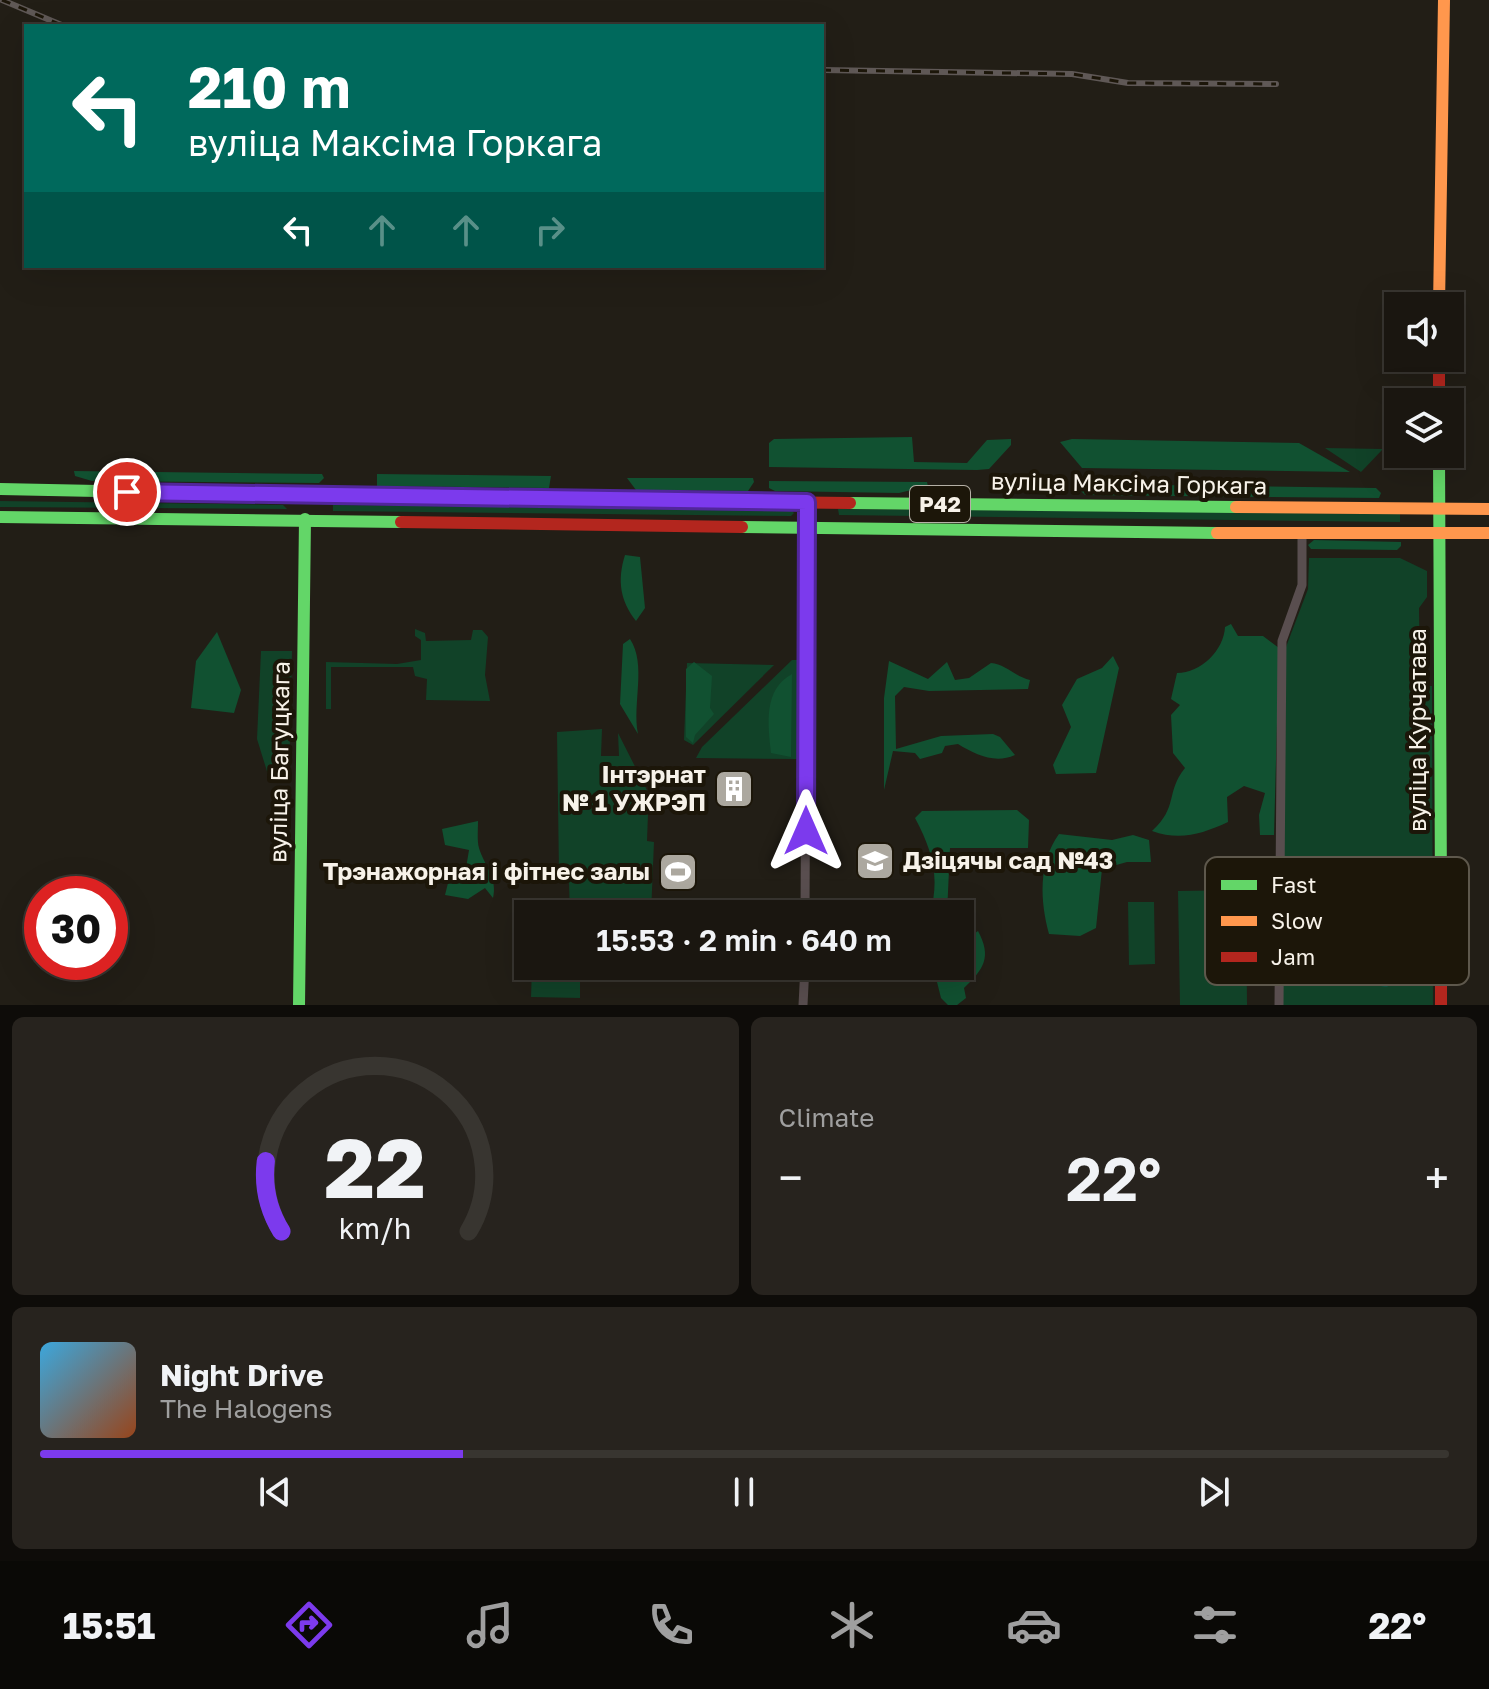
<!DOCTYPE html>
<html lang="en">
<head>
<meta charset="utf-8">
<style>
  body { margin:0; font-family:"Golos Text",sans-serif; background:#27231e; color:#f1f3f6; height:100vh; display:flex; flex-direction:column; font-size:30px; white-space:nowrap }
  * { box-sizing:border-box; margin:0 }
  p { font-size:26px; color:#9f9f9f }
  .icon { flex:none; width:44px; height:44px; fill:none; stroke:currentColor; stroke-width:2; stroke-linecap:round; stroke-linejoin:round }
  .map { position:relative; height:1005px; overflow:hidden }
  .details { display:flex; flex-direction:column; gap:12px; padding:12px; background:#0e0c09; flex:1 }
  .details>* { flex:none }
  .banner { position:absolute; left:24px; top:24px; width:800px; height:244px; border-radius:0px; box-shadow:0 8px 32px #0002,0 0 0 2px #383530; background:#00695c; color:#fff; overflow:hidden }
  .fabs { position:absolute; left:1384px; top:292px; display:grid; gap:16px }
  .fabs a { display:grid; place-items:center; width:80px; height:80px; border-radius:0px; background:#1a1610; box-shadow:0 8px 32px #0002,0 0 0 2px #383530; font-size:40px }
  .speed { position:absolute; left:24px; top:876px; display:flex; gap:16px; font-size:40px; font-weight:700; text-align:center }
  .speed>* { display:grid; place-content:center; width:104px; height:104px; border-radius:50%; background:#1a1610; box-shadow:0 8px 32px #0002,0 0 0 2px #383530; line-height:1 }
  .speed .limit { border:12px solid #d22; background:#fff; color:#111 }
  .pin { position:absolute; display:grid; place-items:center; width:68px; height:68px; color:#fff; margin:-34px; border:4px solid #fff; border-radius:50%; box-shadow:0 2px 8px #0007 }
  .me { position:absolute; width:88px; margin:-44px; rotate:0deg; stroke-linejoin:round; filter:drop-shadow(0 0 6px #0008) }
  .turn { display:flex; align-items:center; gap:28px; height:168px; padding:0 32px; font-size:36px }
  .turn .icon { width:104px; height:104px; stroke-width:2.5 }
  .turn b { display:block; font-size:56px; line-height:68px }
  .lanes { display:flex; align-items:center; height:76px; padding:0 32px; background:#0003; justify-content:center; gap:40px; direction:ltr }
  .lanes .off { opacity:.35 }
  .big { font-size:60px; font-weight:600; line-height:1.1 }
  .details .card { flex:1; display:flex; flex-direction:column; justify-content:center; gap:12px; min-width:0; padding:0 28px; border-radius:12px; background:#27231e }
  .details .dial { align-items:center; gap:0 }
  .dial svg { height:208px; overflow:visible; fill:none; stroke:#383530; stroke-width:7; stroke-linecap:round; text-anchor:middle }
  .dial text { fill:#f1f3f6; stroke:none }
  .song { display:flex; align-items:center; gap:24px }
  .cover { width:96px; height:96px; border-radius:12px; background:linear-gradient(135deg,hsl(200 70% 55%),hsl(20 70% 35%)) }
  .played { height:8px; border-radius:4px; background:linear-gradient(90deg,#7c3aed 30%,#383530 30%) }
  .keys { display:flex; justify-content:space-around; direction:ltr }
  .heat { display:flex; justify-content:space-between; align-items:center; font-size:44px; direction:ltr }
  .details .tiles { flex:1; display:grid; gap:12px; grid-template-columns:1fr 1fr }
  .card:last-child { grid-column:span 2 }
  .trip { position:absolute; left:514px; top:900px; width:460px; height:80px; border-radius:0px; background:#1a1610; box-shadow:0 8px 32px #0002,0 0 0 2px #383530; font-weight:600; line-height:80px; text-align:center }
  .tabs { display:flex; height:128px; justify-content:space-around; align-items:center; background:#0a0906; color:#9f9f9f }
  .tabs .icon { width:56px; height:56px }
  .tabs .active { color:#7c3aed }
  .tabs b { font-size:36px; color:#f1f3f6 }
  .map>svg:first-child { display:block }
</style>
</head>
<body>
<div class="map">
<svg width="1489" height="1005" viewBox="0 0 1489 1005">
  <rect width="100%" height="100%" fill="#221e16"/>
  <g fill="#114228">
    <polygon points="1325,448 1383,449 1361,472"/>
    <polygon points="0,501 283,505 287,509 0,507"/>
    <polygon points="333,505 791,510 794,513 791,516 333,511"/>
    <polygon points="838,509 1400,514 1400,522 839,515"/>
    <polygon points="1309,558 1400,558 1427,571 1427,597 1419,608 1420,686 1432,686 1433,1005 1282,1005 1286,647 1308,589"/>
    <polygon points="415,629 425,633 426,641 471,640 473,630 482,630 488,637 485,675 490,701 426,700 427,679 415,676 413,667 331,667 331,709 326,709 326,662 397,664 421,660 421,640 415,636"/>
    <polygon points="261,651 292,651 289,783 270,781 257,739"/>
    <polygon points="792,660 798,660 797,759 696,758 702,747"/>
    <polygon points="687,663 774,665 693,745 684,740"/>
    <polygon points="602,729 601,756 619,756 618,733 653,802 653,813 648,814 647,841 654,842 651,914 570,914 569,883 559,873 557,732"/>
    <polygon points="1246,890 1247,1005 1180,1005 1178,891"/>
    <polygon points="1128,902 1154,902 1155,964 1129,965"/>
    <polygon points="532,966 580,967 580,998 531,997"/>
  </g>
  <g fill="#115131">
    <polygon points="912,437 914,462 967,463 987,440 1011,439 1011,445 989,469 977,470 769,467 769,443 774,439"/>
    <polygon points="1072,439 1299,443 1350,472 1082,468 1060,442"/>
    <polygon points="74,471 322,474 324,478 319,483 92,481 75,476"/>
    <polygon points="377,474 551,476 549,488 377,486"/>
    <polygon points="627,478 753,478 754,482 748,491 636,490"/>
    <polygon points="769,481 927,482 928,486 899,493 775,491 769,488"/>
    <polygon points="1086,484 1376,488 1381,493 1379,498 1085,495 1081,491"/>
    <polygon points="1314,540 1401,542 1401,546 1397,550 1311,549 1308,545"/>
    <path d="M625,555l15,2 5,51 -9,13c-16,-20 -19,-41 -11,-66z"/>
    <path d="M1231,624l7,12h25l16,12 -5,187h-14l-1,-20 6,-22 -21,-7 -17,11 1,25c-26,12 -48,19 -76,9 27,-25 13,-38 33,-63l-12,-15 -2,-38 9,-10 -9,-6 6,-26c24,0 47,-23 48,-46z"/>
    <polygon points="217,632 241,690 234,713 191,708 196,661"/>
    <path d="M630,639c17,26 2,64 8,95l-18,-30 3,-60z"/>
    <polygon points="1113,656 1119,668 1096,773 1056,774 1053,765 1071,727 1062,705 1077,679 1102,668"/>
    <path d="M889,661l39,18 19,-17 8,18 14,-2 22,-15c14,1 25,14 39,17l-2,9 -99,2 -25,-4 -9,9 1,53 45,-13 52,-2 7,3 15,18c-20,9 -39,0 -57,-11l-13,2 -3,7 -22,6 -5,-6 -22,-2 -9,39v-92z"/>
    <polygon points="694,662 712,676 710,708 714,714 695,735 693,743 686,737 686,669"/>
    <path d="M792,674l-1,83 -20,-4c-3,-29 -8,-63 21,-79z"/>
    <path d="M1017,810l12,10 -1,28h-78l-3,66h-17c10,-37 3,-62 -15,-96l7,-7z"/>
    <path d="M478,821c0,9 -1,20 1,27 5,17 19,31 14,50l-8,-10 -17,11 -23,-4 4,-16 16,-5 4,-24 -24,-5 -3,-16z"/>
    <path d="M1059,834l53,6 21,-5 16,5 2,22h-24l-25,7 -6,59 -16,8 -31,-2c-9,-33 -11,-71 10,-100z"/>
    <path d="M978,931c14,26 6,38 -14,57l2,10 -9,7h-9l-7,-7 -8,-32h27v-28l7,1z"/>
  </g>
  <path fill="#047480" d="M1345,905l26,6c20,19 36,47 21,74 -19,8 -66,-23 -77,-40 -3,-22 8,-36 30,-40z"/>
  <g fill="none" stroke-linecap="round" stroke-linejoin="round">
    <g stroke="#594e4f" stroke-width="9">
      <polyline points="805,914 807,502"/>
      <polyline points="803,1005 805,966"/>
      <polyline points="1279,1005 1282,641 1302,585 1302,534"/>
    </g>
    <g stroke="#63d668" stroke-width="12">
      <polyline points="1439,454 1441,895"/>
      <polyline points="0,489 493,499"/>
      <polyline points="850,503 1236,507"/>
      <polyline points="0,517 401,522"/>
      <polyline points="742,527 1217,533"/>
      <polyline points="299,1005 305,519"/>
    </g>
    <g stroke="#ff974d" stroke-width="12">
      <polyline points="1439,306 1444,0"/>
      <polyline points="1236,507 1489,509"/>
      <polyline points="1217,533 1489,533"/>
    </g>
    <g stroke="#b3261e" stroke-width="12">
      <polyline points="1439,358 1439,402"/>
      <polyline points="493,499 850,503"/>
      <polyline points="401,522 742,527"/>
      <polyline points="1441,895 1441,1005"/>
    </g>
    <defs>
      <g id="rail">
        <polyline points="2,0 64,26"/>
        <polyline points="822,70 1072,74 1128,83 1276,84"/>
      </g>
    </defs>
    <use href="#rail" stroke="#5f5856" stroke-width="6"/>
    <use href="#rail" stroke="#1c1609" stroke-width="3" stroke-dasharray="9" stroke-linecap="butt"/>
  </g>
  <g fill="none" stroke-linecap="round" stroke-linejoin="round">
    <defs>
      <polyline id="route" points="127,492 807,502 806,831"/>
    </defs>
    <use href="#route" stroke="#51269a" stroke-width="20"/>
    <use href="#route" stroke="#7c3aed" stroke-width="14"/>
  </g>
  <defs>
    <symbol id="building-square" viewBox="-11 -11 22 22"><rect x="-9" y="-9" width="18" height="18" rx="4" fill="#aca89f" stroke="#1c1609"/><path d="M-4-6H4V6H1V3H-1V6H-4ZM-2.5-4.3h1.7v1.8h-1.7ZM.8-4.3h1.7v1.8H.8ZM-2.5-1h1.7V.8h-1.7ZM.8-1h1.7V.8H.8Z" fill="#fff"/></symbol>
    <symbol id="school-square" viewBox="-11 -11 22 22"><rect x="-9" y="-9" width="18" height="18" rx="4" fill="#aca89f" stroke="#1c1609"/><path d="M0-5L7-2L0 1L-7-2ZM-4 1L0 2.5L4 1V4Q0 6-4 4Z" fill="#fff"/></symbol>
    <symbol id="stadium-square" viewBox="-11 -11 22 22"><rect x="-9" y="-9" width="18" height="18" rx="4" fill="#aca89f" stroke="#1c1609"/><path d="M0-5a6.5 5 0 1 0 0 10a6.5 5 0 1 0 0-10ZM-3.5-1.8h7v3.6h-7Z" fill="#fff"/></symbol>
  </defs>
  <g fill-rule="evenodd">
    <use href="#building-square" x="712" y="767" width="44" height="44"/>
    <use href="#school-square" x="853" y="839" width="44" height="44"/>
    <use href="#stadium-square" x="656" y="850" width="44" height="44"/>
  </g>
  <g text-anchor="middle" stroke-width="8" stroke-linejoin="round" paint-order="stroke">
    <rect fill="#1c1609" stroke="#b5b0a6" stroke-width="2" x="910" y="486" width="60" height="36" rx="6"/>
    <g font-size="22" font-weight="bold" fill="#f7f2e9">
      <text x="940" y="512">Р42</text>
    </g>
    <g font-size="24" fill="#f7f2e9" stroke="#1c1609">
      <text transform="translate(1129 484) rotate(1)" y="8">вуліца Максіма Горкага</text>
      <text transform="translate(1418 730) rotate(-90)" y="8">вуліца Курчатава</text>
      <text transform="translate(280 762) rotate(-89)" y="8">вуліца Багуцкага</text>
    </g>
    <g font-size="24" font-weight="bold" fill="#f7f2e9" stroke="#1c1609" text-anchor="end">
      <text x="706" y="783">Інтэрнат<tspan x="706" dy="28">№ 1 УЖРЭП</tspan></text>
      <text x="903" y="869" text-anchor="start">Дзіцячы сад №43</text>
      <text x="650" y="880">Трэнажорная і фітнес залы</text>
    </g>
  </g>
  <rect x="1205" y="857" width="264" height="128" rx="12" fill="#1c1609" stroke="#5e584c" stroke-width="2"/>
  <rect x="1221" y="880" width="36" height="10" fill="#63d668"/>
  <rect x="1221" y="916" width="36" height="10" fill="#ff974d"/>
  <rect x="1221" y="952" width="36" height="10" fill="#b3261e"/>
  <g font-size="22" fill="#f7f2e9">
    <text x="1271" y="893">Fast</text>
    <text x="1271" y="929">Slow</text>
    <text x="1271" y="965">Jam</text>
  </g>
</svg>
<div class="fabs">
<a><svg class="icon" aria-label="sound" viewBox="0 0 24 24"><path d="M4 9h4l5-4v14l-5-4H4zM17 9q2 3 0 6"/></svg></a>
<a><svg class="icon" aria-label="layers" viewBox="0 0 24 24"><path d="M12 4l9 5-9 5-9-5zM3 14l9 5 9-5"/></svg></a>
</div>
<div class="speed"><div class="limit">30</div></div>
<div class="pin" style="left:127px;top:492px;background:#d93025"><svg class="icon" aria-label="arrive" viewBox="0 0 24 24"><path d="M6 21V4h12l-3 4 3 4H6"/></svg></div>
<svg class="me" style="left:806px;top:831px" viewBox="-20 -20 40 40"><path d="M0-17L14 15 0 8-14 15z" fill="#7c3aed" stroke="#fff" stroke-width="4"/></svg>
<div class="trip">15:53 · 2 min · 640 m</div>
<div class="banner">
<div class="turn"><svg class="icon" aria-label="left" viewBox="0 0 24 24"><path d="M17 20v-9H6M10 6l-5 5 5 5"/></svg><div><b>210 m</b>вуліца Максіма Горкага</div></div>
<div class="lanes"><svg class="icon" aria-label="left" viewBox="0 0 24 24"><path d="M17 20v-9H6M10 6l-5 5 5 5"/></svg><svg class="icon off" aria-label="ahead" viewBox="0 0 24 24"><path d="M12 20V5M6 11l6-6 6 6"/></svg><svg class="icon off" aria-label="ahead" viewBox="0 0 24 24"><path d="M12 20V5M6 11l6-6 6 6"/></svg><svg class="icon off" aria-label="right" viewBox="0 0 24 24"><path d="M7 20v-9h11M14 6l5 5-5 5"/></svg></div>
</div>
</div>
<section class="details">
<div class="tiles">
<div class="card dial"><svg viewBox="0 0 100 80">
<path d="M14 69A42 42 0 1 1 86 69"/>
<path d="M14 69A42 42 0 0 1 8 42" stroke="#7c3aed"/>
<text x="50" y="56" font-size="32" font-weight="700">22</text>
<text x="50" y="72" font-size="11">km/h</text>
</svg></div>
<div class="card"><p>Climate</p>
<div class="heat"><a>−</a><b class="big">22°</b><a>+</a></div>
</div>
<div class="card">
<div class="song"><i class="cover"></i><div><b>Night Drive</b><p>The Halogens</p></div></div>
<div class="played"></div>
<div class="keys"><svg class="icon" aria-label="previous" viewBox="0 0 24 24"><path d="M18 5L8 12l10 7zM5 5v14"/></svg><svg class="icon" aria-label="pause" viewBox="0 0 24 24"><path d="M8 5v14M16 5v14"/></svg><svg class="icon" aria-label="next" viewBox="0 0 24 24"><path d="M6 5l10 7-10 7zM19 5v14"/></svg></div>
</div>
</div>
</section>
<nav class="tabs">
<b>15:51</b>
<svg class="icon active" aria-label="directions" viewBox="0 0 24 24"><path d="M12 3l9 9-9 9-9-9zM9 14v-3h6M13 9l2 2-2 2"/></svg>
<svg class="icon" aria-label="music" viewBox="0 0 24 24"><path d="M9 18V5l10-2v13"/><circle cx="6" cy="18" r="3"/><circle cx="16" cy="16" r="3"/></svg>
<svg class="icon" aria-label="phone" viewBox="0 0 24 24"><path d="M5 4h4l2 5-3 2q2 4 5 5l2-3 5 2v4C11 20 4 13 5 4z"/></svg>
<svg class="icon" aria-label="climate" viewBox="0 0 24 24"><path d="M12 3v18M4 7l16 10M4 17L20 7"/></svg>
<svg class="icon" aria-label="car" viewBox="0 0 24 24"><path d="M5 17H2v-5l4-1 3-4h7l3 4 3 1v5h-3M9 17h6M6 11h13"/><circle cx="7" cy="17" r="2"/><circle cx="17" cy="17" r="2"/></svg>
<svg class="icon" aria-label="filters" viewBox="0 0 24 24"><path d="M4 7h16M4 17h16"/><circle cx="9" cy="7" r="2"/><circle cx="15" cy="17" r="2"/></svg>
<b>22°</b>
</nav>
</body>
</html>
